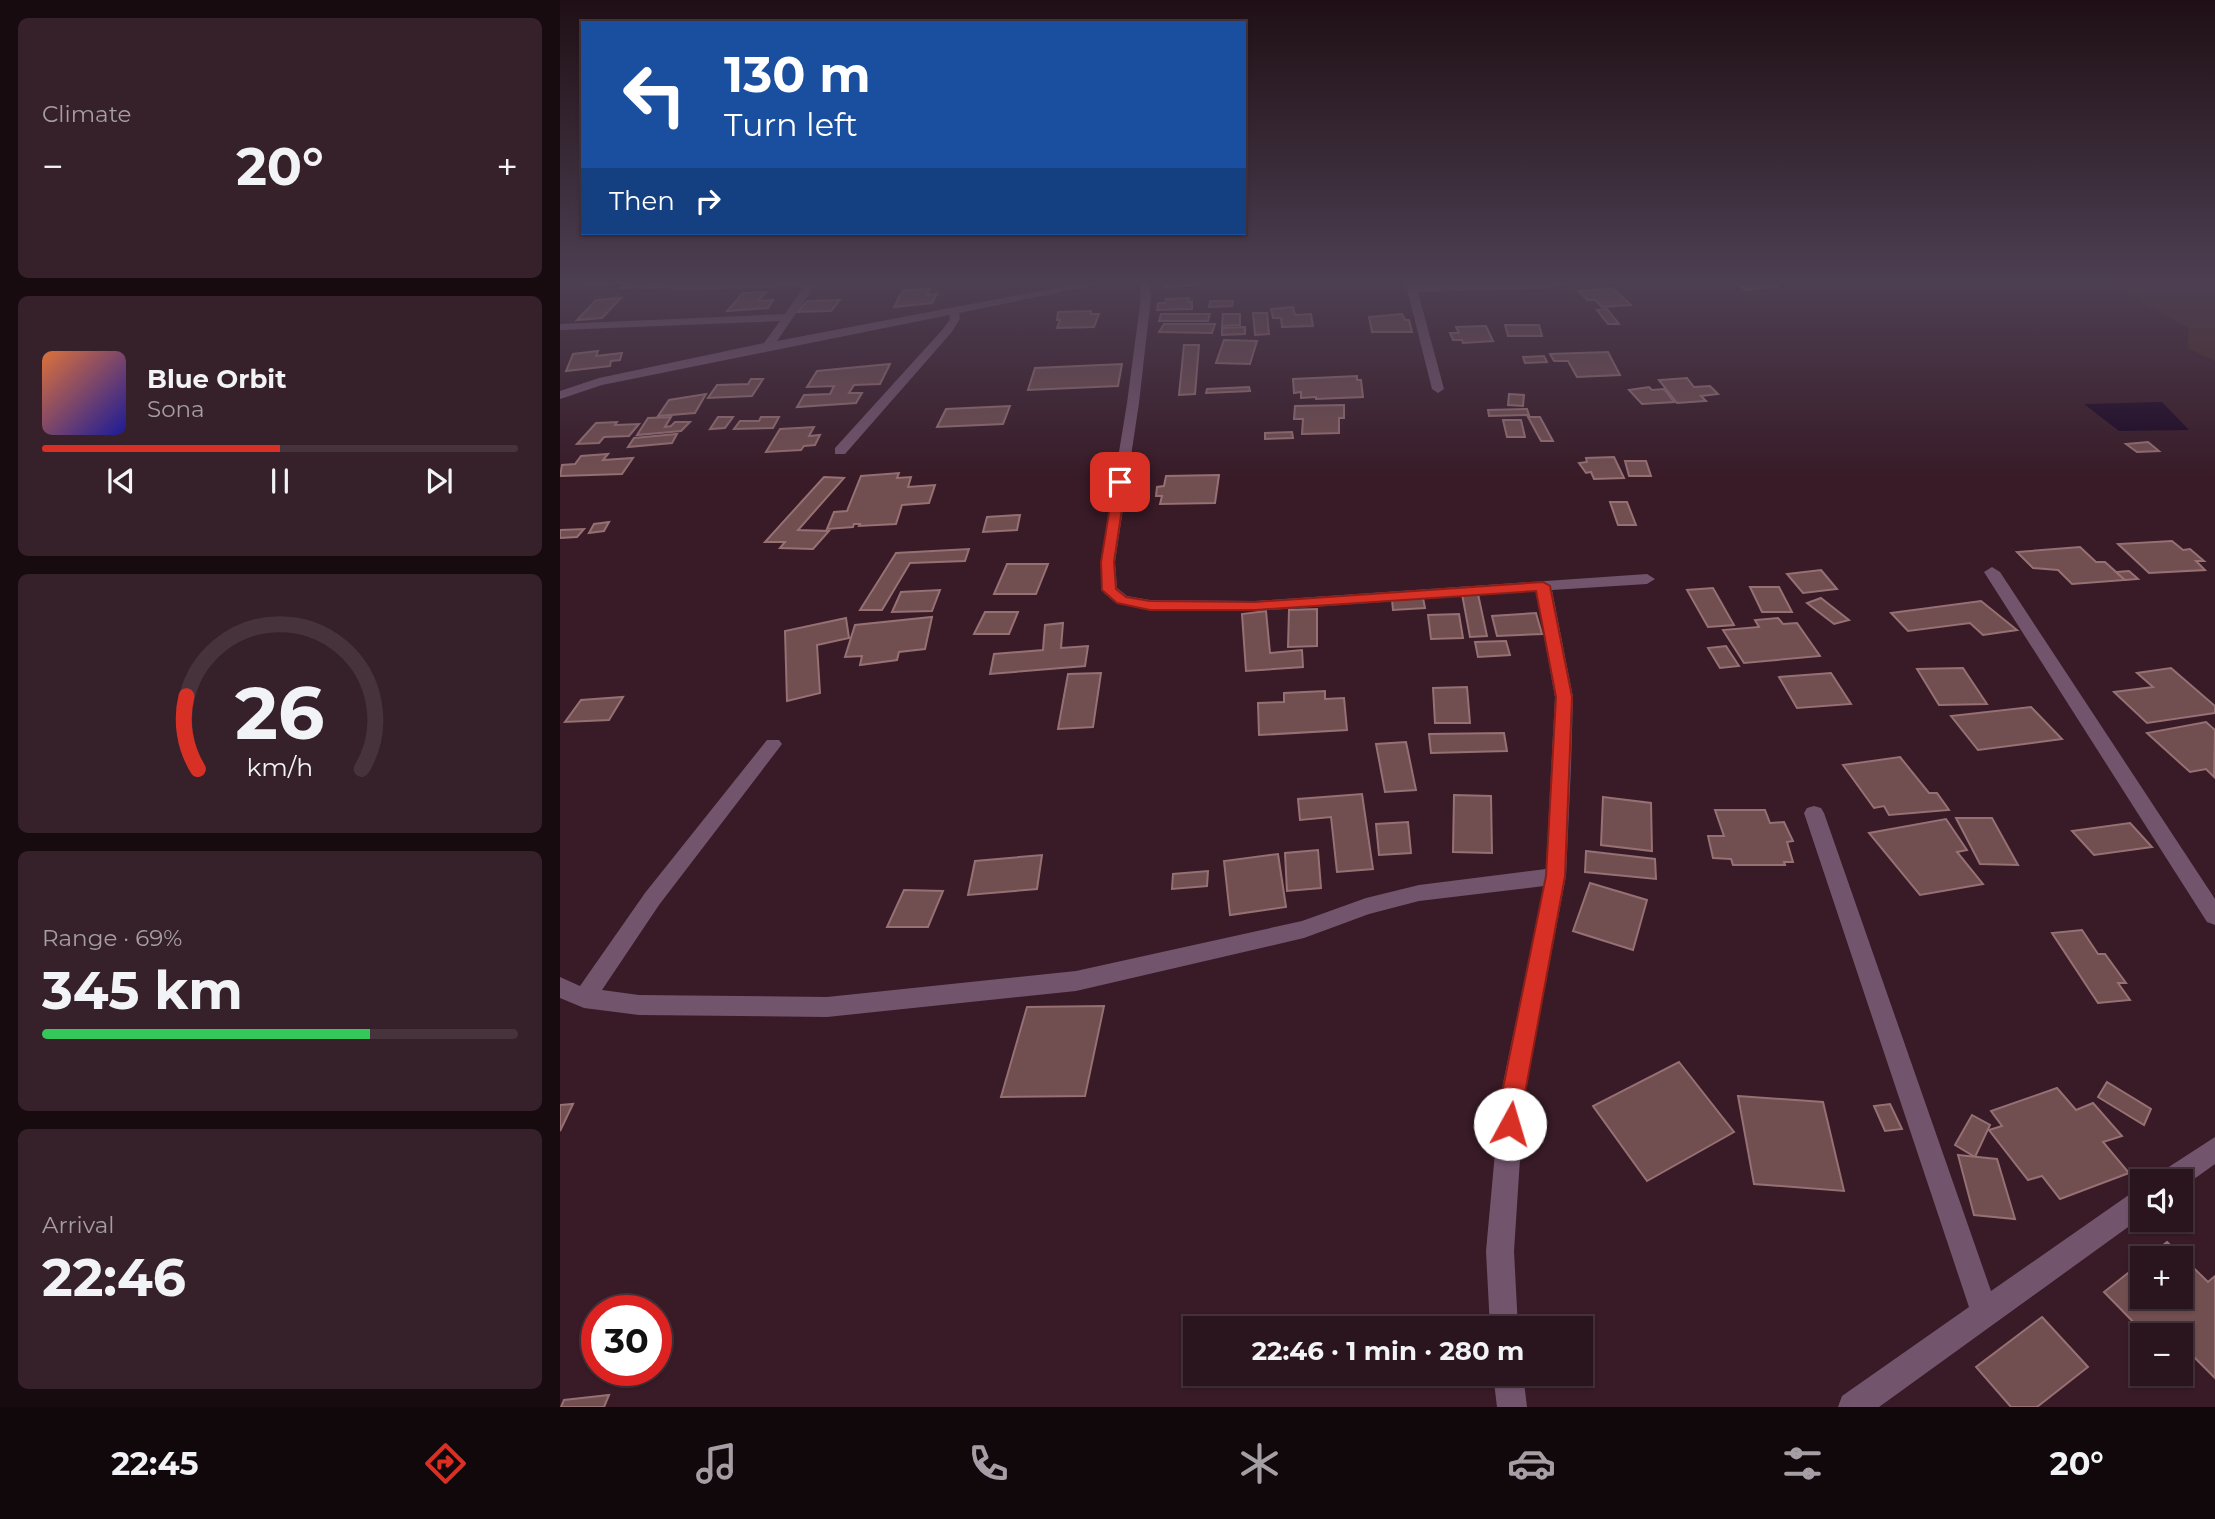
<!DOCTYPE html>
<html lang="en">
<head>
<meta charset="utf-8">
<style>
  body { margin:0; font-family:Montserrat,sans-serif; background:#36212a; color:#f1f3f6; height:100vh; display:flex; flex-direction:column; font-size:26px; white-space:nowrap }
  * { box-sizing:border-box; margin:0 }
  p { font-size:23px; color:#a59ea4 }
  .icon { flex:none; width:38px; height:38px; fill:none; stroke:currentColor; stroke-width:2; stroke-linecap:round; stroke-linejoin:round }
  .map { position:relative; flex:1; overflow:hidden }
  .details { display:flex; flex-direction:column; gap:18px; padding:18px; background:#170b10; width:560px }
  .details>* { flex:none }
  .hud { position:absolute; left:21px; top:21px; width:665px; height:214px; border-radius:0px; box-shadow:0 2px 5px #0004,0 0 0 2px #46333b; background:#1a4fa0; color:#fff; overflow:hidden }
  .controls { position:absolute; left:1570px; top:1169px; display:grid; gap:14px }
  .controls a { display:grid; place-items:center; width:63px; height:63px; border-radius:0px; background:#2a141d; box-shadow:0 2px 5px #0004,0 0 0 2px #46333b; font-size:35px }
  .speed { position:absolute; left:21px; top:1295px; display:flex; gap:14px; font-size:35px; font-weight:700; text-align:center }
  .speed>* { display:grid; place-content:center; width:91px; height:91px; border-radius:50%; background:#2a141d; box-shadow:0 2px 5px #0004,0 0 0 2px #46333b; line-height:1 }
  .speed .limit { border:10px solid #d22; background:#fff; color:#111 }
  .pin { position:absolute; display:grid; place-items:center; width:60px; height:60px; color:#fff; margin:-30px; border-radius:14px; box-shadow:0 4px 10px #0006 }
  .me { position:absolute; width:77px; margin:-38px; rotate:6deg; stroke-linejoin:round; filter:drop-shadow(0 0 5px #0008) }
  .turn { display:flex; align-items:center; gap:24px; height:147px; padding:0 28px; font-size:32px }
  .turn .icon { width:91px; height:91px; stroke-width:2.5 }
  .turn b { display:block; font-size:49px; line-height:60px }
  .then { display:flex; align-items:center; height:66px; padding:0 28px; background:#0003; gap:14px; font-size:26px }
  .big { font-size:52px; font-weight:700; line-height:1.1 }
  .details .card { flex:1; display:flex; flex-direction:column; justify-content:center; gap:10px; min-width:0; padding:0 24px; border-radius:10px; background:#36212a }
  .details .dial { align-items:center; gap:0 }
  .dial svg { height:182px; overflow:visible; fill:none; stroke:#46333b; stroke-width:7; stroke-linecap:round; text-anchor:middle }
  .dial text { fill:#f1f3f6; stroke:none }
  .song { display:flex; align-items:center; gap:21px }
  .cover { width:84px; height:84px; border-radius:10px; background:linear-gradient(135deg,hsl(20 70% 55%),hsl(240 70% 35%)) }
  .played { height:7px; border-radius:4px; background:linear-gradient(90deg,#d93025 50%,#46333b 50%) }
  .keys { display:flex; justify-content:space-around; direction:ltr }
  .heat { display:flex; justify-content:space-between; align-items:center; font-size:38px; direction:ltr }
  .charge { height:10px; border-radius:5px; background:linear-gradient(90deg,#34c759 69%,#46333b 0) }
  .trip { position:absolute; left:623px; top:1316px; width:410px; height:70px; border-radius:0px; background:#2a141d; box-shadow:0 2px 5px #0004,0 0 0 2px #46333b; font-weight:700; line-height:70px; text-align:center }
  .menu { display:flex; height:112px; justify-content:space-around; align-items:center; background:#11080c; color:#a59ea4 }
  .menu .icon { width:49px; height:49px }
  .menu .active { color:#d93025 }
  .menu b { font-size:32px; color:#f1f3f6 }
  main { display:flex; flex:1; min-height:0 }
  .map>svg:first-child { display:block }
</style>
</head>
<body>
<main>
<section class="details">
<div class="card"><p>Climate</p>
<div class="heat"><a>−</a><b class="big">20°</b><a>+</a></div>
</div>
<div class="card">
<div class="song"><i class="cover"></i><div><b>Blue Orbit</b><p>Sona</p></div></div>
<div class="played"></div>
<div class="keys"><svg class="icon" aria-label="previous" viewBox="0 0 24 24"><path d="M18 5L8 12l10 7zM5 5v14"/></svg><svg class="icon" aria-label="pause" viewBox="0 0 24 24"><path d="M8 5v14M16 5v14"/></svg><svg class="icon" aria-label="next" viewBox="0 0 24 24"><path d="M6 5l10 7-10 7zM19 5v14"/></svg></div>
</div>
<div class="card dial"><svg viewBox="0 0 100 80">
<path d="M14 69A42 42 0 1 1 86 69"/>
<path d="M14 69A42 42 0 0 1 9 37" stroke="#d93025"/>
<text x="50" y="56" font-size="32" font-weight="700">26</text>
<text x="50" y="72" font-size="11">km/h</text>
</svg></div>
<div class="card"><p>Range · 69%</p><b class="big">345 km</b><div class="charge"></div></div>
<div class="card"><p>Arrival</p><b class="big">22:46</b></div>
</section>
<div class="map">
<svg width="1655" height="1407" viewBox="0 0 1655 1407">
  <rect width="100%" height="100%" fill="#381b27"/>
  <polygon fill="#462923" points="1541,281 1655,281 1655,361 1627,348 1629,328"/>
  <polygon fill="#1a0623" points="1602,402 1629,430 1559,431 1524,404"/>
  <g fill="#714e50" stroke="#967073" stroke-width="2">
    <polygon points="29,281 86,281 81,287 61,288 66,283 26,285"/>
    <polygon points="91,281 121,281 117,286 84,288"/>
    <polygon points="605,281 641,281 641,285 605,287"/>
    <polygon points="930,281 932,285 884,288 882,282"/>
    <polygon points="1173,281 1212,281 1218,286 1185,290"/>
    <polygon points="1052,288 1071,305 1042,307 1035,300 1027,300 1019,291"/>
    <polygon points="370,289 367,295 377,294 372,303 334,307 343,290"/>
    <polygon points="206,292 198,301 213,300 208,308 167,311 183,293"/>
    <polygon points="61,298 42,318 17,320 36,300"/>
    <polygon points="629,298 628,302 632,301 632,309 597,310 598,303 605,303 606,299"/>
    <polygon points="280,300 271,311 238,312 247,301"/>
    <polygon points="650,301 673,301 672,306 649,307"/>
    <polygon points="733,307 735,315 751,314 753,326 722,327 721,318 713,318 711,309"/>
    <polygon points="1047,309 1059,324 1048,324 1037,310"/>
    <polygon points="531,311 531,314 539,314 534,327 497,328 500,320 497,320 498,312"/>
    <polygon points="693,313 707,313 709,334 695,335"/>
    <polygon points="601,314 650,314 648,321 599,321"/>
    <polygon points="663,314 680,314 680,325 662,326"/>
    <polygon points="842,314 845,320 849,320 852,332 812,332 809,317"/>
    <polygon points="604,324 655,324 652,333 599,332"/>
    <polygon points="945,325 979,325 982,336 948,336"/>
    <polygon points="926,326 933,341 903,343 902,340 893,340 890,333 899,333 896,327"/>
    <polygon points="685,327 685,334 662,335 662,328"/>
    <polygon points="664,340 697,341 690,364 656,363"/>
    <polygon points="624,345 639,345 635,394 619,395"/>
    <polygon points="38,351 36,356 62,353 60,360 51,361 50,366 6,371 13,354"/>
    <polygon points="1048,352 1060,375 1017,377 1008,361 994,361 990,354"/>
    <polygon points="984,356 987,362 965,363 963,357"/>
    <polygon points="330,364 320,384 294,385 289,393 302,393 296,403 237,407 244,395 270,394 274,386 247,387 257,371"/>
    <polygon points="562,364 558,386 468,390 475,368"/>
    <polygon points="797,376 797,380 801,380 803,397 756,399 756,397 741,398 741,392 734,393 733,379"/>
    <polygon points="1127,378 1134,387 1150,386 1158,394 1141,396 1146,401 1117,403 1099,380"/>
    <polygon points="191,379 203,379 192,396 148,398 157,385 188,384"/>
    <polygon points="689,387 690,391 646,393 647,389"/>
    <polygon points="1089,387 1092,390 1104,389 1114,402 1082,404 1069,390"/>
    <polygon points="146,394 135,413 98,416 109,400"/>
    <polygon points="949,394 964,395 963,406 948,405"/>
    <polygon points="784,405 784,418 779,418 779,433 742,434 743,419 734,419 735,406"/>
    <polygon points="450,406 443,424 377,427 386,409"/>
    <polygon points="967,409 969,415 929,416 928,410"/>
    <polygon points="111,417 105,427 111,426 115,422 130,422 121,431 77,435 88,418"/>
    <polygon points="158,417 173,417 165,428 150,429"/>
    <polygon points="201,417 219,417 213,428 174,429 180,421 199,421"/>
    <polygon points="968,417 980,417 993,441 981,441"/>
    <polygon points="943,420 961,420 965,437 947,437"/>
    <polygon points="57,422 55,425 79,424 69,436 44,437 39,443 17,444 36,423"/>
    <polygon points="254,427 249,436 260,435 255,445 244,446 241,450 206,452 220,429"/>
    <polygon points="732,432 733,438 705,439 705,433"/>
    <polygon points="117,434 112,443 68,447 74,438"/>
    <polygon points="1588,442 1599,451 1577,452 1566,444"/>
    <polygon points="48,454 43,460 73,458 62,474 0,476 2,465 15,464 21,456"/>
    <polygon points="1054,457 1064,478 1034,479 1031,472 1026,473 1019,463 1027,462 1026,458"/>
    <polygon points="1065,461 1086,461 1091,476 1069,476"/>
    <polygon points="339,473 337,478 351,477 348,487 375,485 369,503 342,505 336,524 299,526 300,524 294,524 293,527 267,529 274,512 287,511 301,476"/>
    <polygon points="659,475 655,503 600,504 602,496 596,496 597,487 604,486 606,476"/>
    <polygon points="264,477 284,478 238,530 269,531 253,549 220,548 225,542 205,542"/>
    <polygon points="1050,502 1067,502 1076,525 1058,525"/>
    <polygon points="460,515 457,530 423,532 427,517"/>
    <polygon points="49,522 44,531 29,533 34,524"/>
    <polygon points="24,529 17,537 0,538 0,530"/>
    <polygon points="1612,541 1623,550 1630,549 1644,561 1636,561 1645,570 1589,573 1558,544"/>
    <polygon points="1520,547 1536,562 1545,562 1565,580 1512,584 1498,570 1473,568 1457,552"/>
    <polygon points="409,549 405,561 350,563 322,610 300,610 336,553"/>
    <polygon points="447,564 488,564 476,594 434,594"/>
    <polygon points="1261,570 1277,589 1243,593 1227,574"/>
    <polygon points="1569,571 1578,579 1565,580 1556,572"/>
    <polygon points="1190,587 1219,587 1232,612 1202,612"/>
    <polygon points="1153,588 1174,625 1148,627 1127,590"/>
    <polygon points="380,590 372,611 332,612 341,592"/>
    <polygon points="902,594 918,594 927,636 910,637"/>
    <polygon points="863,598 865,608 833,610 832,600"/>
    <polygon points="1261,598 1289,620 1274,624 1247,603"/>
    <polygon points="1421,601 1457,630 1423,635 1410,623 1348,631 1331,613"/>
    <polygon points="757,609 757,646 728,647 729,610"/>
    <polygon points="706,611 710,653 742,650 743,667 686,671 682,614"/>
    <polygon points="425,612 458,612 449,634 414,634"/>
    <polygon points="976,613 982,634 937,636 932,616"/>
    <polygon points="899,614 903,638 871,639 868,615"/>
    <polygon points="372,617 365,649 339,652 337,660 300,665 302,656 285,657 295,625"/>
    <polygon points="286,618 289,638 257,645 260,693 227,701 225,631"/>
    <polygon points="1218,618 1223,624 1237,623 1260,656 1184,663 1163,630 1199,627 1195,620"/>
    <polygon points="503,623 501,648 528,646 525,666 430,674 434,654 483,650 485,625"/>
    <polygon points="946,641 950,655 918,657 915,642"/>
    <polygon points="1166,646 1179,666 1160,668 1148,648"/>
    <polygon points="1403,668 1427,704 1379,705 1357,669"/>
    <polygon points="1611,668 1655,706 1655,713 1587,723 1554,692 1593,687 1577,673"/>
    <polygon points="541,673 533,727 498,729 508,674"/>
    <polygon points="1271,673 1291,704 1237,708 1219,677"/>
    <polygon points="907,687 910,723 875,723 873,688"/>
    <polygon points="765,691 765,699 784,698 787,730 699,735 698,703 724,702 724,693"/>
    <polygon points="63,697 49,720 5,722 21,700"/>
    <polygon points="1471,707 1502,739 1418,750 1391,716"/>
    <polygon points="1646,722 1655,730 1654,777 1646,769 1630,772 1587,733"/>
    <polygon points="944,733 947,751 871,753 869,734"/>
    <polygon points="846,742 856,790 825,792 816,744"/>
    <polygon points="1340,757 1369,793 1377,793 1389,810 1329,815 1324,806 1314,808 1283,765"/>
    <polygon points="802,794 813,869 777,872 771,817 740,820 738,799"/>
    <polygon points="894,795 931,796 932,853 893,852"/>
    <polygon points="1043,797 1091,803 1092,851 1041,845"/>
    <polygon points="1155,810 1205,810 1210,823 1224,822 1233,841 1227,842 1233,862 1224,862 1225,865 1173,865 1171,859 1153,858 1148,836 1164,836"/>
    <polygon points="1396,818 1432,818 1458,865 1420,864"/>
    <polygon points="1386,819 1407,850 1397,852 1423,884 1360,895 1309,833"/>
    <polygon points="848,822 851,853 819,855 816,824"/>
    <polygon points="1570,823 1592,847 1534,855 1512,831"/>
    <polygon points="758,850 761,888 727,891 725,853"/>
    <polygon points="1026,851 1095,859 1096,879 1025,872"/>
    <polygon points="718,854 726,907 670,915 664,861"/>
    <polygon points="482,855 477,889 408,895 415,861"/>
    <polygon points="648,871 647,886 612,889 613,874"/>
    <polygon points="1030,883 1087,900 1073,950 1013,931"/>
    <polygon points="344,890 383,891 368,927 327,927"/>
    <polygon points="1522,930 1538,954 1545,954 1566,983 1558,983 1570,1000 1538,1003 1492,933"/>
    <polygon points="544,1006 525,1096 441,1097 467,1007"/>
    <polygon points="1119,1062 1174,1132 1087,1181 1033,1106"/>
    <polygon points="1547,1082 1591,1109 1584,1125 1538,1097"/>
    <polygon points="1497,1088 1516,1110 1533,1103 1562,1136 1543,1142 1569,1173 1500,1199 1482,1176 1468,1180 1429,1130 1442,1126 1431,1111"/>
    <polygon points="1178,1096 1263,1102 1284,1191 1194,1184"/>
    <polygon points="13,1104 0,1131 0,1105"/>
    <polygon points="1330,1104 1342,1129 1325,1131 1314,1106"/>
    <polygon points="1412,1115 1430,1125 1415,1157 1395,1145"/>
    <polygon points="1398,1155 1437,1159 1455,1219 1414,1215"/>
    <polygon points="1607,1242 1648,1282 1655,1276 1655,1378 1620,1343 1620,1335 1586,1335 1544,1292 1582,1262 1582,1297 1620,1297 1620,1258 1587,1258"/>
    <polygon points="1482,1317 1528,1367 1477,1407 1451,1407 1416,1367"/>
    <polygon points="49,1395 44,1407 1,1407 4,1400"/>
  </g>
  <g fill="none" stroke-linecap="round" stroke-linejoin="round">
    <g fill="#73546d" fill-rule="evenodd">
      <polygon points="214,281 258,281 217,341 532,281 555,281 399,313 400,319 391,333 285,454 275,454 275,448 383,329 390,319 389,315 42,385 0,399 0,391 39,378 204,343 220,321 0,330 0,324 225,314 244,286 115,291 110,288 115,285"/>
      <polygon points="579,281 589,281 591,297 579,403 555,562 557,588 567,596 590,600 695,601 1087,574 1095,579 1087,584 992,590 1013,697 1011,766 1006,876 964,1098 954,1251 958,1328 930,1328 926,1251 940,1098 984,886 859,901 809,914 744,938 516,991 267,1017 79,1015 24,1008 0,998 0,977 20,986 85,893 207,740 219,740 222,744 219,748 99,905 42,990 79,995 267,997 516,971 742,921 806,898 859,885 986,869 995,697 976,591 695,611 590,610 556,603 544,593 541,562 567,403 581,297"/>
      <polygon points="845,281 855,281 856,286 1034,281 980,289 858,292 884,389 878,393 872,389"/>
      <polygon points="1432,567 1440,572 1655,899 1655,925 1647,922 1424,572"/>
      <polygon points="1254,806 1261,808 1264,813 1431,1291 1573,1192 1582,1188 1582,1217 1319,1407 1278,1407 1282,1396 1409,1307 1244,813 1247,808"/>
      <polygon points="1655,1137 1655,1164 1620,1189 1620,1181 1597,1181 1601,1172"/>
      <polygon points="933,1374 963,1374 967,1407 937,1407"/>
    </g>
  </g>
  <linearGradient id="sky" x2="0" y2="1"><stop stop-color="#1f0f15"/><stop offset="0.59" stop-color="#4d3f52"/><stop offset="1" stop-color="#4d3f52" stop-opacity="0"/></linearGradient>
  <rect width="1655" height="478" fill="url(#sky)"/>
  <polygon fill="#d93025" stroke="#8d1f18" stroke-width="2" points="560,479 566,482 554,562 556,589 566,597 590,601 695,602 983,582 990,586 1012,697 1005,876 958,1131 950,1134 942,1131 939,1124 941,1098 986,876 996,697 976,591 695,610 590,610 557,603 542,590 541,562 554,482"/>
</svg>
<div class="controls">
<a><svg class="icon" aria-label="sound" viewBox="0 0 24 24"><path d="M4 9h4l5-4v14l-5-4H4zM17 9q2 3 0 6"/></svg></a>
<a>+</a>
<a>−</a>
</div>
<div class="speed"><div class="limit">30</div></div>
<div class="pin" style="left:560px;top:482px;background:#d93025"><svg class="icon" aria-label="arrive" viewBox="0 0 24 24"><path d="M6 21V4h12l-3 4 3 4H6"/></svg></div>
<svg class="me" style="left:950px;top:1124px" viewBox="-20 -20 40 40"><circle r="19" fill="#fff"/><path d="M0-13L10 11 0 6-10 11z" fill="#d93025"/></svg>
<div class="trip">22:46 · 1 min · 280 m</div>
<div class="hud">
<div class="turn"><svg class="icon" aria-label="left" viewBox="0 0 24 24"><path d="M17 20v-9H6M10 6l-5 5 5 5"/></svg><div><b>130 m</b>Turn left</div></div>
<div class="then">Then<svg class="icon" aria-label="right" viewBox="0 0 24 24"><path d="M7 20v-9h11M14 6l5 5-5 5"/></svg></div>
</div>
</div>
</main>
<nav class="menu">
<b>22:45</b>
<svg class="icon active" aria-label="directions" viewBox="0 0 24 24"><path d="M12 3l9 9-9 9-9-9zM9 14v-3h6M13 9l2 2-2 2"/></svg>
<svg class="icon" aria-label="music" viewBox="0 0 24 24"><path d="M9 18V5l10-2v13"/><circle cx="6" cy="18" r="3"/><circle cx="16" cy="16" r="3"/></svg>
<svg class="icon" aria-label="phone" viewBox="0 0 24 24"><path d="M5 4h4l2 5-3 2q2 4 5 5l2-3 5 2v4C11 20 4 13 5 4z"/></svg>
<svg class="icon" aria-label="climate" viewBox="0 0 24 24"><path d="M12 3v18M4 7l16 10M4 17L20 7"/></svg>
<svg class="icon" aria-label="car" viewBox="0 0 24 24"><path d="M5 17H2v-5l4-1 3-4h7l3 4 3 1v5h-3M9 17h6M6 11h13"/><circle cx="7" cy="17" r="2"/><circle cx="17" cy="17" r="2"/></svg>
<svg class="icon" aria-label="filters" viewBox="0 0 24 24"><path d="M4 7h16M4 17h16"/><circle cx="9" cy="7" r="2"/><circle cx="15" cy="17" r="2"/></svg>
<b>20°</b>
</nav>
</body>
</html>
